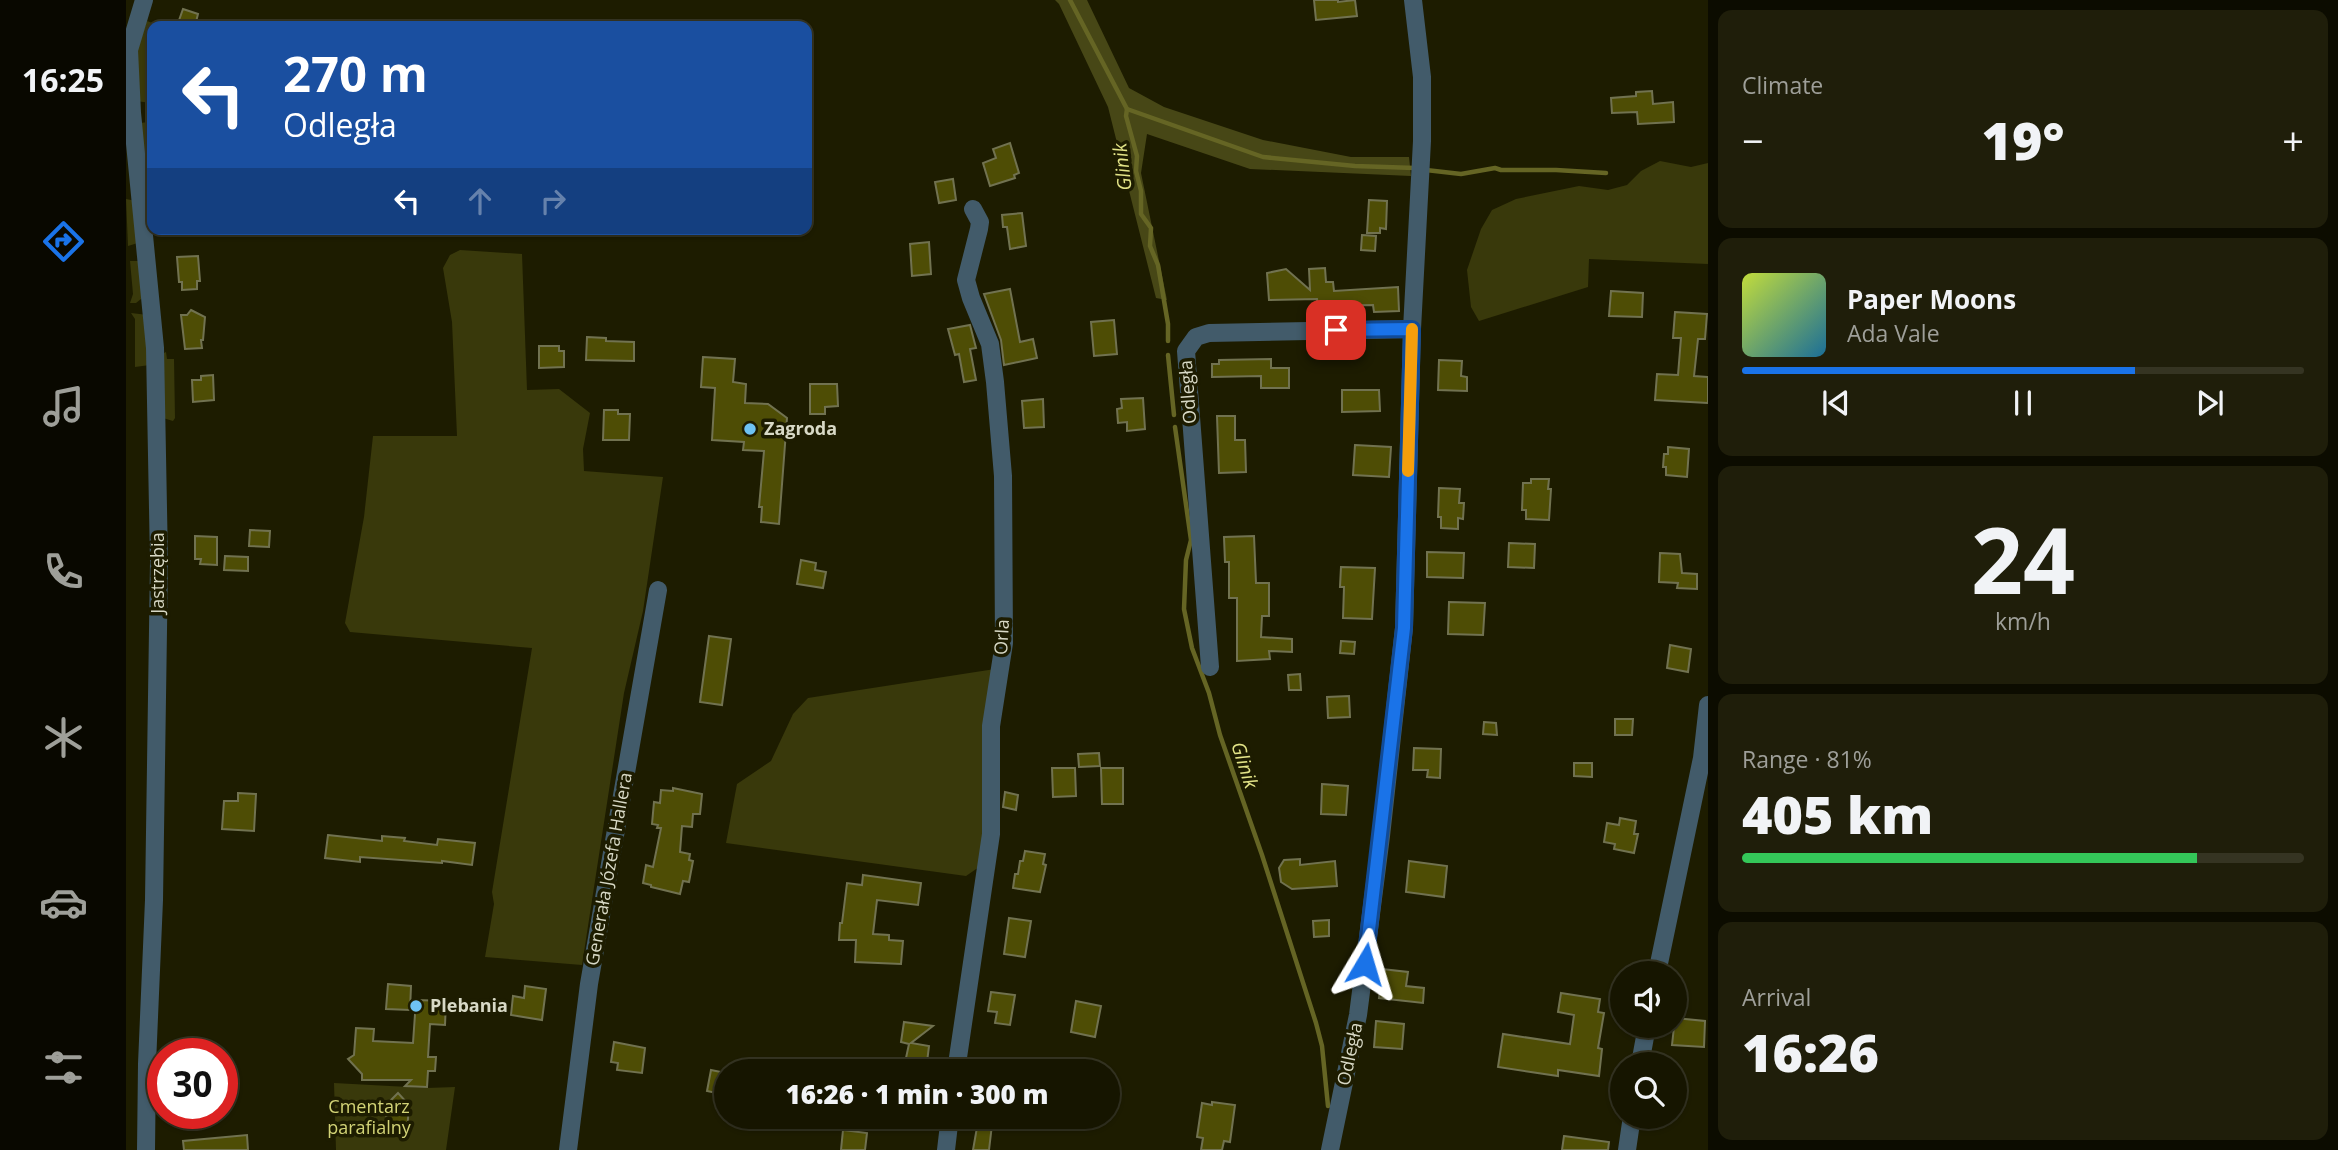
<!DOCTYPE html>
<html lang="en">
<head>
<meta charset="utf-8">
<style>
  body { margin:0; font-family:"Open Sans",sans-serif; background:#1f1e0a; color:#f1f3f6; height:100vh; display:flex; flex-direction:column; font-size:26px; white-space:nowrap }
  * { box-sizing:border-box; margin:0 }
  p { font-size:23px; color:#9e9f99 }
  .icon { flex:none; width:38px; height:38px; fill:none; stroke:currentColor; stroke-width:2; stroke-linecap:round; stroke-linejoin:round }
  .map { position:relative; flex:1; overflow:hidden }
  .side { display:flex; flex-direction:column; gap:10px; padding:10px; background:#0c0c00; width:630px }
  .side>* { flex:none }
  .top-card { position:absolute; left:21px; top:21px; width:665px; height:214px; border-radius:14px; box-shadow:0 2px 5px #0004,0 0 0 2px #353422; background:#1a4fa0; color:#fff; overflow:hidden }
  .fabs { position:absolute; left:1484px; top:961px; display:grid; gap:14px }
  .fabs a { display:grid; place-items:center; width:77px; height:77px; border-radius:50%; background:#161500; box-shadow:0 2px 5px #0004,0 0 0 2px #353422; font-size:35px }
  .speed { position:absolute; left:21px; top:1038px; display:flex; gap:14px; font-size:35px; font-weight:700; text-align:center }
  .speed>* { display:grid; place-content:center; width:91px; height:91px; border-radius:50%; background:#161500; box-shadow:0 2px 5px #0004,0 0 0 2px #353422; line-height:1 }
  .speed .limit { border:10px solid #d22; background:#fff; color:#111 }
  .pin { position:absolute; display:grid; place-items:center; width:60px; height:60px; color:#fff; margin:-30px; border-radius:14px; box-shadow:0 4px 10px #0006 }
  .me { position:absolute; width:77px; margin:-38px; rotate:7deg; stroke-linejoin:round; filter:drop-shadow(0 0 5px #0008) }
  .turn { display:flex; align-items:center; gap:24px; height:147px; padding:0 21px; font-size:32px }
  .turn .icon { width:91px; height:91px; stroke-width:2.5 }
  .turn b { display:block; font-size:49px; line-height:60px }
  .lanes { display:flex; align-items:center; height:66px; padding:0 21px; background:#0003; justify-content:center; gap:35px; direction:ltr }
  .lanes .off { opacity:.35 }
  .big { font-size:52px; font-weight:800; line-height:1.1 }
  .side .widget { flex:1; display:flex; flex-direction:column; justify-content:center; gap:10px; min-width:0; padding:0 24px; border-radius:14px; background:#1f1e0a }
  .side .dial { align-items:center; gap:0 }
  .dial b { font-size:91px; line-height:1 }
  .song { display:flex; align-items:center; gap:21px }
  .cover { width:84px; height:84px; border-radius:10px; background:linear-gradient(135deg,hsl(70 70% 55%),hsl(200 70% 35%)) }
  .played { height:7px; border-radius:4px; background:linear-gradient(90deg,#1a73e8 70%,#353422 70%) }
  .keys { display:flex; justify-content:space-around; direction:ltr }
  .heat { display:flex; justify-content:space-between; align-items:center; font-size:38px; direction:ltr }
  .charge { height:10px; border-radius:5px; background:linear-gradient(90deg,#34c759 81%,#353422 0) }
  .trip { position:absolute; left:588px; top:1059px; width:406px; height:70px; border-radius:35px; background:#161500; box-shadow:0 2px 5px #0004,0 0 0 2px #353422; font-weight:800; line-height:70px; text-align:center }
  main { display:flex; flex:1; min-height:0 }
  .menu { display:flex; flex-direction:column; width:126px; justify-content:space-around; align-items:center; background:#090800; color:#9e9f99 }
  .menu .icon { width:49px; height:49px }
  .menu .current { color:#1a73e8 }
  .menu b { font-size:32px; color:#f1f3f6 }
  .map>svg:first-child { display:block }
</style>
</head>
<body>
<main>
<nav class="menu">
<b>16:25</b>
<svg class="icon current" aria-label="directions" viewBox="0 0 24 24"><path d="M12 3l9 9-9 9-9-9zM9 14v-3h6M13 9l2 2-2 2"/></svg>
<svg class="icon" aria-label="music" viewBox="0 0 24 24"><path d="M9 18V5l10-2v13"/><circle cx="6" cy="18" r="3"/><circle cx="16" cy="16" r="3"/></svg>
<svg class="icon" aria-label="phone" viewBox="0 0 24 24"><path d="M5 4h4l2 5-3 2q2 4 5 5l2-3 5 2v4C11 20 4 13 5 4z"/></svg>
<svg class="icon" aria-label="climate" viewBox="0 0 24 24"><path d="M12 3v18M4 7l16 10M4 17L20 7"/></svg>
<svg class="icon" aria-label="car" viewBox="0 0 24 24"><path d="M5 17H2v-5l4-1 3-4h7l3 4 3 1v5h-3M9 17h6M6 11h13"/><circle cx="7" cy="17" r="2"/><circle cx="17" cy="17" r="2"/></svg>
<svg class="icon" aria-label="filters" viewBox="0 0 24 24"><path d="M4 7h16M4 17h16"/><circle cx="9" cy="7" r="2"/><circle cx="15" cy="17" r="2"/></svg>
</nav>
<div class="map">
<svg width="1582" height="1150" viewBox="0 0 1582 1150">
  <rect width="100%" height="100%" fill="#1d1c00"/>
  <g fill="#39390b">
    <polygon points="23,14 21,21 32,25 26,26 24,53 26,103 9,101 8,61"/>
    <polygon points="26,122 26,165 16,164 11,123"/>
    <polygon points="1534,161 1565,167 1582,163 1582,264 1463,259 1462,287 1353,321 1345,307 1341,270 1355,229 1366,210 1390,199 1453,186 1482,190 1501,185 1515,171"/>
    <polygon points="0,199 10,201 15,242 2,246"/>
    <polygon points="334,250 396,254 401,390 433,389 464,413 457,449 458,471 537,477 517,611 498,693 456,965 359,957 368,904 366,892 406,648 224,632 219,623 238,517 247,436 331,436 326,322 317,268 324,255"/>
    <polygon points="4,261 16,261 20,295 10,303 4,303 7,294"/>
    <polygon points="5,313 22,315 24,365 9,367 9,319"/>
    <polygon points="40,352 41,359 48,359 49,418 47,421 37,418 34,355"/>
    <polygon points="869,669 856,865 840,876 600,843 611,784 645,761 667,714 682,698"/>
    <polygon points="208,1083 301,1088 329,1087 320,1150 210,1150"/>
  </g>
  <polygon fill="#474716" points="929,0 961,0 1003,88 1038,107 1137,140 1225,157 1283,157 1285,176 1124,169 1021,134 1015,173 1041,300 1030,298 982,107 933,4"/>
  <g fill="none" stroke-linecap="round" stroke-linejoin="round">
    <g stroke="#656524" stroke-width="4.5">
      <polyline points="944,0 1001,109 1000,116 1011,156 1010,171 1015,191 1015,214 1025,228 1024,246 1032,265 1042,324 1042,341"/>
      <polyline points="1001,109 1137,157 1229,166 1289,168"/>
      <polyline points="1300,170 1335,174 1369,168 1375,170 1430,170 1480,173"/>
      <polyline points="1042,355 1048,415"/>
      <polyline points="1049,427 1065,540 1060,560 1058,609 1066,648 1083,693 1094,735 1136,855 1190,1023 1196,1046 1202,1106"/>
    </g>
  </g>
  <g fill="#4e4d05" stroke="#717250" stroke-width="2">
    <polygon points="1188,0 1212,0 1212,2 1229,0 1231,16 1190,20"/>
    <polygon points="57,9 72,14 69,26 51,26"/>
    <polygon points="1526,91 1527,104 1547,102 1548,122 1512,124 1511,112 1486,113 1485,98 1510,96 1510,92"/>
    <polygon points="884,143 893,173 888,175 889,178 864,186 857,163 870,158 867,149"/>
    <polygon points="827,179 830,200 813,203 809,182"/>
    <polygon points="1243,200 1261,201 1260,229 1254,228 1254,233 1241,233"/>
    <polygon points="896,213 900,246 884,249 881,227 877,227 876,215"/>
    <polygon points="1236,235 1250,236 1249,251 1235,250"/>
    <polygon points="803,242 805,274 786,276 784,244"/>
    <polygon points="72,256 74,281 71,281 71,289 56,290 56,282 53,282 51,257"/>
    <polygon points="1199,268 1200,282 1207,282 1208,291 1272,287 1273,311 1248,312 1247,305 1192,306 1191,299 1143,300 1141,273 1160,269 1184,290 1183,269"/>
    <polygon points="884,289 894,342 907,339 911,358 878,365 875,340 858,294"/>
    <polygon points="1485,291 1517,293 1516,317 1483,316"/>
    <polygon points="65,310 79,317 77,340 75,340 76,348 59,349 55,315 61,315"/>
    <polygon points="1549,312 1581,314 1579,339 1572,339 1568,376 1582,377 1582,403 1529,400 1531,374 1552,375 1555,338 1547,338"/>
    <polygon points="988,320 991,354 968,356 965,322"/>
    <polygon points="844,325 850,348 844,349 850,380 838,382 833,354 829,355 822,329"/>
    <polygon points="461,337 480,338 480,341 508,342 508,361 460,360"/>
    <polygon points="413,346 433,346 433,351 438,351 438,367 413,368"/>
    <polygon points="577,357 609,359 607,382 620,384 619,403 642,404 661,418 653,524 635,522 636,507 633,507 638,451 617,450 618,442 586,440 589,388 575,387"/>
    <polygon points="1145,359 1145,368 1163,368 1163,388 1135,388 1135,376 1086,377 1086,364 1093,364 1093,360"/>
    <polygon points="1313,360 1336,361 1335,376 1341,377 1341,391 1312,390"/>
    <polygon points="87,375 88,400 67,402 66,380 75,380 75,376"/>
    <polygon points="684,384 711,384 712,406 699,407 699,414 684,414"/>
    <polygon points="1216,390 1253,390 1254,411 1216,412"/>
    <polygon points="1017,398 1019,429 1001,431 1001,422 992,423 991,409 996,408 995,399"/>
    <polygon points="917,399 918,427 898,428 896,401"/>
    <polygon points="478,410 492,410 492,414 504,414 503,440 477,440"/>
    <polygon points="1091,416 1109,416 1109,440 1119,440 1120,472 1093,473"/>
    <polygon points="1229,445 1265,447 1263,477 1227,475"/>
    <polygon points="1542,447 1563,449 1561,477 1540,475 1540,467 1537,467 1538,454 1542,454"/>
    <polygon points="1405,479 1423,479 1422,489 1425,489 1423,520 1400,519 1400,510 1396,510 1397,483 1405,483"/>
    <polygon points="1313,488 1334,489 1333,503 1338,503 1337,519 1332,518 1332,529 1315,528 1315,517 1312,517"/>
    <polygon points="124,530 144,531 143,547 123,546"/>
    <polygon points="69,536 91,537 91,565 74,564 75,559 69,559"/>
    <polygon points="1128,536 1130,583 1143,583 1143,616 1136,616 1135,637 1166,639 1166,652 1143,651 1144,659 1111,661 1111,598 1103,598 1103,562 1099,562 1098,537"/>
    <polygon points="1383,543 1409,544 1408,568 1382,567"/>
    <polygon points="1301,552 1338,553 1337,578 1301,577"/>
    <polygon points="1534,553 1554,554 1556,573 1571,574 1571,589 1551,588 1552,583 1533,582"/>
    <polygon points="99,556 122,557 122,571 98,570"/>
    <polygon points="675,560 690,563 689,570 700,572 697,588 671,584"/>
    <polygon points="1215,567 1249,568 1246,619 1217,618 1218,587 1214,587"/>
    <polygon points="1323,602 1359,603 1357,635 1322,634"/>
    <polygon points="583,636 605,639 596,705 574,702"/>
    <polygon points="1215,641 1229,642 1228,654 1214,653"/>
    <polygon points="1544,645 1565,649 1562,672 1541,668"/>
    <polygon points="1174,674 1175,690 1163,690 1162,675"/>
    <polygon points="1223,696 1224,717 1202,718 1201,697"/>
    <polygon points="1489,719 1507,719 1506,735 1489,735"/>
    <polygon points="1358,722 1370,723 1371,735 1357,734"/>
    <polygon points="1288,748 1315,749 1314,778 1301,777 1302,770 1287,770"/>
    <polygon points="973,753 974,766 953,767 952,754"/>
    <polygon points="1448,763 1466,763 1466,777 1448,776"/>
    <polygon points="926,768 949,768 950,796 927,797"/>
    <polygon points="975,768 997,768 997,804 976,804"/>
    <polygon points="1196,784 1222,786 1220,815 1195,814"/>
    <polygon points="547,788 576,794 574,814 567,814 566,827 556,826 554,852 564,854 563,860 567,861 563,882 557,881 554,894 525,887 525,885 517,883 520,865 527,867 535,828 531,828 532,825 526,824 528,802 534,803 535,790 547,791"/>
    <polygon points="879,792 892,795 890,810 877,807"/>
    <polygon points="112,793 130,794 128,831 96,829 98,801 112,801"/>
    <polygon points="1494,818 1510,821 1508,834 1512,834 1508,853 1488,849 1489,844 1478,842 1481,823 1493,825"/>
    <polygon points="202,835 256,841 256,836 279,838 278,841 311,845 312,839 349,843 346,865 316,861 316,863 234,857 234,862 199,858"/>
    <polygon points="899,851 919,854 917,864 920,865 914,892 887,888 889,874 892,874 894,861 897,861"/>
    <polygon points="1174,859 1174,865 1209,861 1211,886 1166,889 1155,882 1153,868 1158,860"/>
    <polygon points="1283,861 1321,866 1318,897 1280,892"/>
    <polygon points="737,875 795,883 792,905 751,900 747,934 763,935 763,940 777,941 775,964 729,962 730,940 713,940 714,923 716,923 721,883 736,885"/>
    <polygon points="883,918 905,921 899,957 878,954"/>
    <polygon points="1203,920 1203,936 1188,937 1187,921"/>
    <polygon points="1256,969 1282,972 1280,986 1298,988 1297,1003 1253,998"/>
    <polygon points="262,984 285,986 284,1010 260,1009"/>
    <polygon points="399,986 420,989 416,1020 385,1015 387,996 398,998"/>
    <polygon points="865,992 889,995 884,1025 869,1023 871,1012 862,1011"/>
    <polygon points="1435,993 1474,999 1472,1012 1478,1013 1472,1048 1476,1049 1473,1076 1432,1070 1432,1076 1372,1067 1377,1034 1444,1044 1448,1015 1432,1012"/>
    <polygon points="290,1000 320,1001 319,1025 304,1024 302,1057 310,1057 309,1071 302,1071 301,1087 279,1086 285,1080 236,1080 236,1074 222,1059 228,1055 230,1028 248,1029 247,1041 287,1043"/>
    <polygon points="950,1001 975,1006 969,1037 945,1032"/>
    <polygon points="1549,1018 1579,1021 1578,1047 1546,1045"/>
    <polygon points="1250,1021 1278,1024 1276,1049 1248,1047"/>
    <polygon points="778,1022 807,1026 785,1043 803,1046 801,1062 780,1058 783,1044 775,1042"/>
    <polygon points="488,1042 519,1048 516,1073 491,1070 492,1063 485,1062"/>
    <polygon points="585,1070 600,1073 600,1095 581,1091"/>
    <polygon points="272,1093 283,1105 281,1132 260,1130 261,1104"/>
    <polygon points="1086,1102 1109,1105 1104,1142 1098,1141 1096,1150 1075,1150 1077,1138 1071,1137 1076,1103 1086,1105"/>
    <polygon points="853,1116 867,1116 863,1150 847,1150"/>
    <polygon points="717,1130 741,1133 739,1150 715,1150"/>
    <polygon points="121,1135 122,1150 58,1150 57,1141"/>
    <polygon points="1438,1136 1483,1142 1482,1150 1436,1150"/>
  </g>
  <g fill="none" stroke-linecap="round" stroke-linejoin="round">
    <g stroke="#425b6a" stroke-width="18">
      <polyline points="18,0 3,50 6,113 29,348 33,562 28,900 21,1064 20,1150"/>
      <polyline points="1084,667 1060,351 1070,337 1083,333 1286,329"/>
      <polyline points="1531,973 1576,758 1582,705"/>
      <polyline points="1514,1064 1521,1026"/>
      <polyline points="830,1071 865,834 865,726 878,643 877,476 869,382 864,344 845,298 840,280 853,229 854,222 847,209"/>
      <polyline points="442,1150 463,984 532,590"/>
      <polyline points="820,1150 824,1116"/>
      <polyline points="1204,1150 1232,1015 1255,836 1278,628 1286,329 1296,141 1296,77 1287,0"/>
      <polyline points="1501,1150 1506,1116"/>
    </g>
  </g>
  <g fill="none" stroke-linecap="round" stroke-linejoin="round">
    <defs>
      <polyline id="route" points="1210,330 1286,329 1278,628 1239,964"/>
    </defs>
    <use href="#route" stroke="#114b97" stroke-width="18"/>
    <use href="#route" stroke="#1a73e8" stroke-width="12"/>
    <polyline stroke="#f59e0b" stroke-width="12" points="1282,471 1286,329"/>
  </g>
  <g fill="#6ec2f3" stroke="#1d1c00" stroke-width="2.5">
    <circle cx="624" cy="429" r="7"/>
    <circle cx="290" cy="1006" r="7"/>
  </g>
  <g text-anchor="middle" stroke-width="7" stroke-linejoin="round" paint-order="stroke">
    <g font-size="18" fill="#d8d9c6" stroke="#1d1c00">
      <text transform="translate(1062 392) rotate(-94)" y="6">Odległa</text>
      <text transform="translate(32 573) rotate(-90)" y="6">Jastrzębia</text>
      <text transform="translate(876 637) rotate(-87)" y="6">Orla</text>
      <text transform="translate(483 869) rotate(-80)" y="6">Generała Józefa Hallera</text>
      <text transform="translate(1224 1054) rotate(-78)" y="6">Odległa</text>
    </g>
    <g font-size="18" font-weight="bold" fill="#d8d9c6" stroke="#1d1c00" text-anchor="start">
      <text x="638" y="435">Zagroda</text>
      <text x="304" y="1012">Plebania</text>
    </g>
    <g font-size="18" fill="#d2d376" stroke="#1d1c00">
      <text x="243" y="1113">Cmentarz<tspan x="243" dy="21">parafialny</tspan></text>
    </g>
    <g font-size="19" font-style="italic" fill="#e3e487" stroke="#1d1c00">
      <text transform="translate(996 167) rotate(-97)" y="7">Glinik</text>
      <text transform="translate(1119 765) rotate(72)" y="7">Glinik</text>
    </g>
  </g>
</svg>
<div class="fabs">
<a><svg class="icon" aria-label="sound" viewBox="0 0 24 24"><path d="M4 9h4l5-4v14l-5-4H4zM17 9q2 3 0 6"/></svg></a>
<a><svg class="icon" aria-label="search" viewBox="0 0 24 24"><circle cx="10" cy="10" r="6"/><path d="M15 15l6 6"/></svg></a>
</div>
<div class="speed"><div class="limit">30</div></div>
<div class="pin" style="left:1210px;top:330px;background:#d93025"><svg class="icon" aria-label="arrive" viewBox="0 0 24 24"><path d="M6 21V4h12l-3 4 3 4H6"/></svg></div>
<svg class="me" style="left:1239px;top:964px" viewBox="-20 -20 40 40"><path d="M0-17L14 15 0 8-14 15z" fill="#1a73e8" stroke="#fff" stroke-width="4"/></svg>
<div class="trip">16:26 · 1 min · 300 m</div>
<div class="top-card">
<div class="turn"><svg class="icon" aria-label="left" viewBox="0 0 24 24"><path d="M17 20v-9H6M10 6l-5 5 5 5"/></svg><div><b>270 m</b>Odległa</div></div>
<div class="lanes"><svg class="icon" aria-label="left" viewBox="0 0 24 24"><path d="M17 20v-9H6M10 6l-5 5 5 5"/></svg><svg class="icon off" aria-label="ahead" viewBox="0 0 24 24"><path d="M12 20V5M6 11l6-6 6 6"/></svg><svg class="icon off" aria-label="right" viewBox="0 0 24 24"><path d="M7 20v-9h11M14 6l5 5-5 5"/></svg></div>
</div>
</div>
<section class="side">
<div class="widget"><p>Climate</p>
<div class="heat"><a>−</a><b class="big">19°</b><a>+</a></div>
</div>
<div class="widget">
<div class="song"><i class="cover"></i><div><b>Paper Moons</b><p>Ada Vale</p></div></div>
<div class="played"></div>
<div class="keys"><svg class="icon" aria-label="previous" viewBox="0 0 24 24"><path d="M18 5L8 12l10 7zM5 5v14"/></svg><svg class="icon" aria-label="pause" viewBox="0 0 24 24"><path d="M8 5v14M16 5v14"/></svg><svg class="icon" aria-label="next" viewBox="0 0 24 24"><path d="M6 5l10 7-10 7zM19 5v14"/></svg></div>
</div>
<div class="widget dial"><b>24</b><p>km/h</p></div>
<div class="widget"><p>Range · 81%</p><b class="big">405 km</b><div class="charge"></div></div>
<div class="widget"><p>Arrival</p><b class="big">16:26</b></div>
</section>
</main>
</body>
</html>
